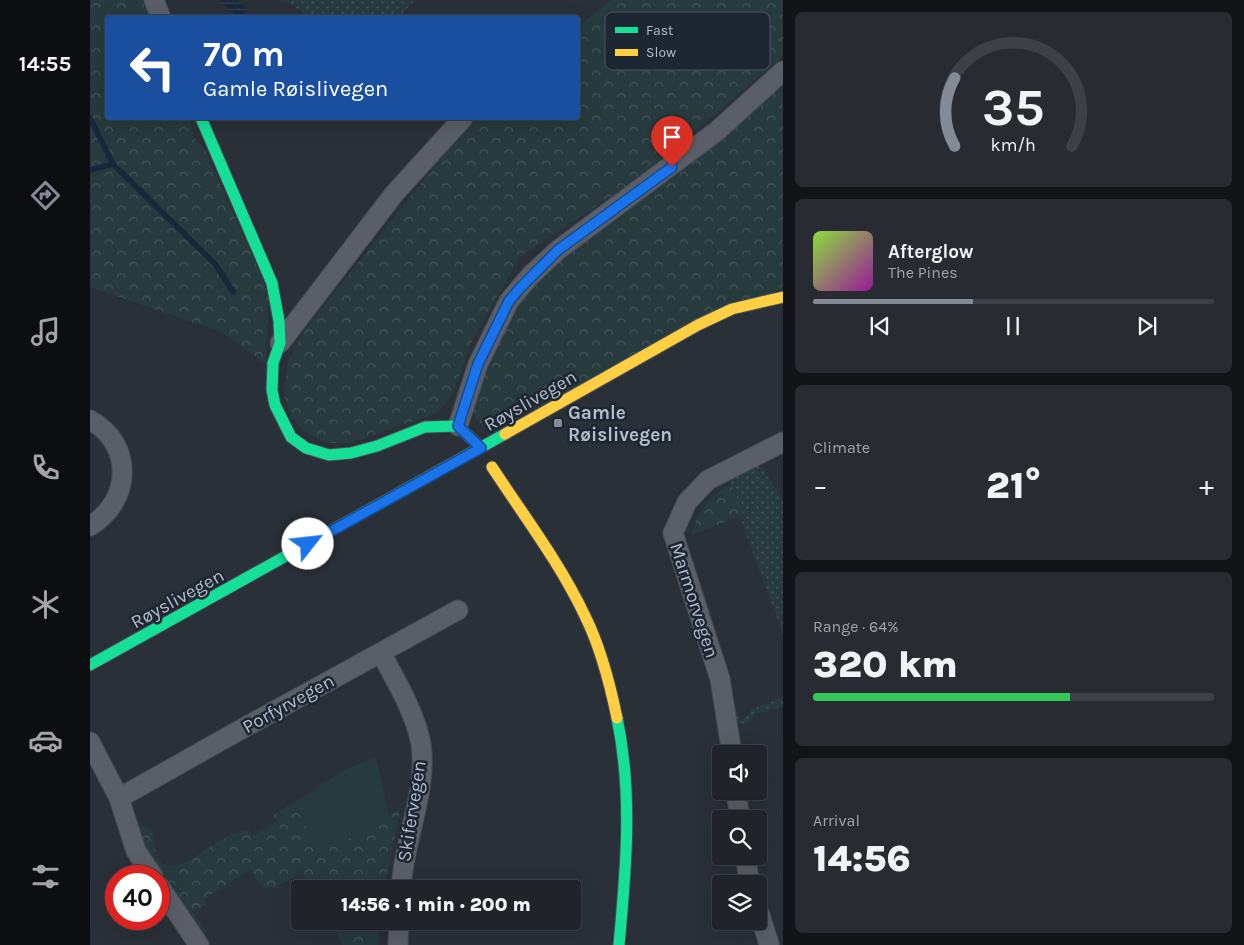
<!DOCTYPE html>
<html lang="en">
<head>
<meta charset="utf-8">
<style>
  body { margin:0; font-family:Karla,sans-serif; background:#282c32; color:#f1f3f6; height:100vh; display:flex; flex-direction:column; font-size:19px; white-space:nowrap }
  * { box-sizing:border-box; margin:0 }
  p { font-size:16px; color:#a2a4a8 }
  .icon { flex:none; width:28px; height:28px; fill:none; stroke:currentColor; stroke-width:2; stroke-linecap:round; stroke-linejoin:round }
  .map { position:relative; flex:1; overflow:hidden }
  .details { display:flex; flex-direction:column; gap:12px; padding:12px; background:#121417; width:461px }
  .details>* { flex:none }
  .top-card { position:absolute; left:15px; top:15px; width:475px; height:105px; border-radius:5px; box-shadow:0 5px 20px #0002,0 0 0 1px #3d4147; background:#1a4fa0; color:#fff; overflow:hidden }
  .controls { position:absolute; left:622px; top:745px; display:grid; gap:10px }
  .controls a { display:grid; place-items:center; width:55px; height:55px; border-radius:5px; background:#20242a; box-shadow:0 5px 20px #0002,0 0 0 1px #3d4147; font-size:25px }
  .speed { position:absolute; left:15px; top:865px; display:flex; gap:10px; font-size:25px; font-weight:700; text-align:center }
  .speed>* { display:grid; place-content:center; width:65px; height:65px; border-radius:50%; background:#20242a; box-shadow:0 5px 20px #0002,0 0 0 1px #3d4147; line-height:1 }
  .speed .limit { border:8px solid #d22; background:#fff; color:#111 }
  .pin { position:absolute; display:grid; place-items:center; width:42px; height:42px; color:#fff; margin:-51px -21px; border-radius:50% 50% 50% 0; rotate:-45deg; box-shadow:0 0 5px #0007 }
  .pin .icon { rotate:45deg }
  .me { position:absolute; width:55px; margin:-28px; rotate:61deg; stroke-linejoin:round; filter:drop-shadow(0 0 4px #0008) }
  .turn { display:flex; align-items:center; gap:18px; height:105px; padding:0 15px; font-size:22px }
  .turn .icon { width:65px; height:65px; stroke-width:2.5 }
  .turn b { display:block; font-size:35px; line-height:42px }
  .big { font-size:38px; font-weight:800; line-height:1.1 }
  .details .card { flex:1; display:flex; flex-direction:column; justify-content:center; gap:8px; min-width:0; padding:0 18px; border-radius:8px; background:#282c32 }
  .details .dial { align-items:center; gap:0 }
  .dial svg { height:130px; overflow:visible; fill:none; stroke:#3d4147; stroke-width:7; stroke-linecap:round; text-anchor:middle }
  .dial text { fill:#f1f3f6; stroke:none }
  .song { display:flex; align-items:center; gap:15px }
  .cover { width:60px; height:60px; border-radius:8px; background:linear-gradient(135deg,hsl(90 70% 55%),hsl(300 70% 35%)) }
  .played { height:5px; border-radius:2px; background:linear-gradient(90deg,#848b96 40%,#3d4147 40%) }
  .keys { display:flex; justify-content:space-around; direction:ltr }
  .heat { display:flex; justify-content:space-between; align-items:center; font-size:28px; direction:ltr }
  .charge { height:8px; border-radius:4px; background:linear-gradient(90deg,#34c759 64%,#3d4147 0) }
  .trip { position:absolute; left:201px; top:880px; width:290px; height:50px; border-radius:5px; background:#20242a; box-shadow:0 5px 20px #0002,0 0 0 1px #3d4147; font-weight:800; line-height:50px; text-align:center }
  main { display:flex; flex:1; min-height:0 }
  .tabs { display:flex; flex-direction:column; width:90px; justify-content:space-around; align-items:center; background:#0d0e11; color:#a2a4a8 }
  .tabs .icon { width:35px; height:35px }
  .tabs .active { color:#848b96 }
  .tabs b { font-size:22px; color:#f1f3f6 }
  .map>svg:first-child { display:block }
</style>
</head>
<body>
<main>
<nav class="tabs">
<b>14:55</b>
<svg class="icon active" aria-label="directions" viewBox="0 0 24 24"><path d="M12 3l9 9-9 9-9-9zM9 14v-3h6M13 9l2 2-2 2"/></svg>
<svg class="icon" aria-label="music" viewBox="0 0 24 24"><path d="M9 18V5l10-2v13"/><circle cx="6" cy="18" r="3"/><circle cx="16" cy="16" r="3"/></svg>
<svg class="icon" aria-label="phone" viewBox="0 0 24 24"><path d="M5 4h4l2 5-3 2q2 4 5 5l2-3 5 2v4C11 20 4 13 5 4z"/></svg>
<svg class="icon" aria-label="climate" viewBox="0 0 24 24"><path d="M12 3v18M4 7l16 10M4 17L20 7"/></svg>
<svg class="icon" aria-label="car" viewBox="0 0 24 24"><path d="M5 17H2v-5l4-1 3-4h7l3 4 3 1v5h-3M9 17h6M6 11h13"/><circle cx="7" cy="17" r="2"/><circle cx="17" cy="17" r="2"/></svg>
<svg class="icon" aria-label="filters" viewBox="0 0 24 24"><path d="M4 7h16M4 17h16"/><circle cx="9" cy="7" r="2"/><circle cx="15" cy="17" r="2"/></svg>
</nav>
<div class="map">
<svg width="693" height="945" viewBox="0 0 693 945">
  <defs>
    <pattern id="grass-dots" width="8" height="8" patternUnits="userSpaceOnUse" patternTransform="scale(1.25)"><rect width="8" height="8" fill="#273a3e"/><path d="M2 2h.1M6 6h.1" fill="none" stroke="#445559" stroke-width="1.8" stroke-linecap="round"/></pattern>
    <pattern id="forest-crowns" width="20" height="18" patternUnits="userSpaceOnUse" patternTransform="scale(1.25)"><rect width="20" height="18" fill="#273a3e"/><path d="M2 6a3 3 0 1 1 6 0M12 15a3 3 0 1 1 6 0" fill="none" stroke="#445559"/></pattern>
    <pattern id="water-rules" width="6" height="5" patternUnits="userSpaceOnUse" patternTransform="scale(1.25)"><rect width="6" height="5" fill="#19273c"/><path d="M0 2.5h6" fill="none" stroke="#384457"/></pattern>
  </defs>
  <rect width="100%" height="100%" fill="#2a3038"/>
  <g fill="url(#grass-dots)">
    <polygon points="193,0 325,0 309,17 221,17"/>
    <polygon points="665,464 674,470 693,500 693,634 650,518 654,515 638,476"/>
    <polygon points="693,697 693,706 665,714 658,723 645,724 643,712 646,708 649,720 657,717 662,709"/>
  </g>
  <g fill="url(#forest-crowns)">
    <polygon points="0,0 57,0 64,17 18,18 18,118 100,118 104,138 114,148 179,293 176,364 131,332 0,287"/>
    <polygon points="521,0 693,0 693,56 559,171 431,256 383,339 362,396 347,413 261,443 237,443 215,433 201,416 194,396 198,361 214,331 383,118 488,118 488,27"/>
    <path d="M693,79v209l-290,142c-13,-3 -17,-10 -21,-22l26,-75 34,-52z"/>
    <path d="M641,484l13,31 -53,20c6,-23 18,-40 40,-51z"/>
    <path d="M203,803l20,36 1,11 29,-8 57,-33 -16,80h-30l-4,-6 -9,6h-30l-10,-16 -26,15 -14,-1 -11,-17 -46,29 3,6 -14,6 14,21 -4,3 -51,-69 -15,-38 8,-2 8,4c2,65 41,26 70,9 8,-5 17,-7 25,-10l5,7 24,-14 -4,-7z"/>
    <polygon points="256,921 291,921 288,945 253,945 244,928"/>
  </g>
  <polygon fill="#273a3e" points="286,756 299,815 253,842 224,851 223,839 203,803 254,770"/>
  <polygon fill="url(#water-rules)" points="131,0 147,0 158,9 149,17 130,2"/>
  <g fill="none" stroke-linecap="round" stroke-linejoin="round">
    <g stroke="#19273c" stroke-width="5.5">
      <polyline points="0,118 23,164 126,265 143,292"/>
      <polyline points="0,170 23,164"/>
    </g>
    <defs>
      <g id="street">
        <polyline points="64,0 71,18"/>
        <polyline points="190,343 304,194 373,118"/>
        <path d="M0,420c44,24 42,81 0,106"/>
        <polyline points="368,426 388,364 419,301 440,276 468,250 627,131 693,71"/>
        <path d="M291,653c15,28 34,59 40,91 7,47 -18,98 -20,145"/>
        <polyline points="0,742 29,798 46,851 63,876"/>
        <polyline points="642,754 630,679 583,533 597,502 618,480 693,442"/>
        <polyline points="646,791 650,819"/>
        <polyline points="29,798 157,726 368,610"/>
        <polyline points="655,856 660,884"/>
        <polyline points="69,886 109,945"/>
        <polyline points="669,912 679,944"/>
        <polyline points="308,945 309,921"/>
      </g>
      <g id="fast">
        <polyline points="111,118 182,283 189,321 190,343 183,363 182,390 185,405 201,437 216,448 239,455 261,453 287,446 335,427 368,426 391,448"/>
        <polyline points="0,665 415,434"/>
        <path d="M527,718c16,76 9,151 2,227"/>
      </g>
      <g id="slow">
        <polyline points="415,434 608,325 642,309 693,297"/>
        <path d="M402,467c32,49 68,96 93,149 16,32 25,68 32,102"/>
      </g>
    </defs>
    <use href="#street" stroke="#484c55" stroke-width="21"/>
    <use href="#fast" stroke="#484c55" stroke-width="13"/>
    <use href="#slow" stroke="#484c55" stroke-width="13"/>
    <use href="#street" stroke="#5a5e66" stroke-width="19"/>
    <use href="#fast" stroke="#16e098" stroke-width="11"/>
    <use href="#slow" stroke="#ffcf43" stroke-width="11"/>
  </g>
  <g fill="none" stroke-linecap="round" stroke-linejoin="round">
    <defs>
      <polyline id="route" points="218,544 391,448 368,426 388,364 419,301 430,288 468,250 582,167"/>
    </defs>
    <use href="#route" stroke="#114b97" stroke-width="12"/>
    <use href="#route" stroke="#1a73e8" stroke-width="9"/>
  </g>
  <rect fill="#848b96" stroke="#1d2633" stroke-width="2" x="463" y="418" width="10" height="10" rx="2.5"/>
  <g text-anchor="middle" stroke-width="5" stroke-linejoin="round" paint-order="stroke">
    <g font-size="19" fill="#b4bcc9" stroke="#1d2633">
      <text transform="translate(440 400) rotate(-30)" y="7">Røyslivegen</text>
      <text transform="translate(87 598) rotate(-29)" y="7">Røyslivegen</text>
      <text transform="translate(605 600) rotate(72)" y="7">Marmorvegen</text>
      <text transform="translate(198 703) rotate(-29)" y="7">Porfyrvegen</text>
      <text transform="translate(321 811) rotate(-81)" y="7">Skifervegen</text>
    </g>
    <g font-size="19" font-weight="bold" fill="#b4bcc9" stroke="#1d2633" text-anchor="start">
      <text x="478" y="419">Gamle<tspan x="478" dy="22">Røislivegen</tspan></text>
    </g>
  </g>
  <rect x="515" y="12" width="165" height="58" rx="8" fill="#1d2633" stroke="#4a5360" stroke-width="1"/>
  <rect x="525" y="27" width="23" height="6" fill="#16e098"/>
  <rect x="525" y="49" width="23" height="7" fill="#ffcf43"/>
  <g font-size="14" fill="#b4bcc9">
    <text x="556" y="35">Fast</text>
    <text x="556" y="57">Slow</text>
  </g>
</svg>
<div class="controls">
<a><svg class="icon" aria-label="sound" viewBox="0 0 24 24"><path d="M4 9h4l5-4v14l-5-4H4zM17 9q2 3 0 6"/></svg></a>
<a><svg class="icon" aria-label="search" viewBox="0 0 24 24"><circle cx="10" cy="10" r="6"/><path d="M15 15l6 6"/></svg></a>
<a><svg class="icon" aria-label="layers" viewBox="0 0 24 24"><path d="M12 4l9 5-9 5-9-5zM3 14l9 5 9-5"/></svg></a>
</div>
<div class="speed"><div class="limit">40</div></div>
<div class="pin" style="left:582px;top:167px;background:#d93025"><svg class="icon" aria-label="arrive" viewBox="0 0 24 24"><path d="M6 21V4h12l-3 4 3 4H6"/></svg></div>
<svg class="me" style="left:218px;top:544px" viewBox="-20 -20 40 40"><circle r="19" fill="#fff"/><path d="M0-13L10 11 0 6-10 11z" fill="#1a73e8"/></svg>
<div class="trip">14:56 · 1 min · 200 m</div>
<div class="top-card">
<div class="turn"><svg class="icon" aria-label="left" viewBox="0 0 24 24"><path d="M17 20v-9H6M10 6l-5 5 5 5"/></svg><div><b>70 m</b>Gamle Røislivegen</div></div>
</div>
</div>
<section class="details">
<div class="card dial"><svg viewBox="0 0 100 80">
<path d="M14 69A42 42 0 1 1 86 69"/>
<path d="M14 69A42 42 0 0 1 14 27" stroke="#848b96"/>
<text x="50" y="56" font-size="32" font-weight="700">35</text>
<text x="50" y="72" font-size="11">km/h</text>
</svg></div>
<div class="card">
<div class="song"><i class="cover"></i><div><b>Afterglow</b><p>The Pines</p></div></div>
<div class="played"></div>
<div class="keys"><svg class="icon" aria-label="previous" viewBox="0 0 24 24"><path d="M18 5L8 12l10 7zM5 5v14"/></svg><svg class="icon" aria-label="pause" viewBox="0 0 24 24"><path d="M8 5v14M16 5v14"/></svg><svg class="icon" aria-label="next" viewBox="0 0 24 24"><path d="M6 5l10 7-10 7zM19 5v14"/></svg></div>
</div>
<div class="card"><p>Climate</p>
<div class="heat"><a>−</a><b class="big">21°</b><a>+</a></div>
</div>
<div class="card"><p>Range · 64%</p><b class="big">320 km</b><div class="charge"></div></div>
<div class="card"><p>Arrival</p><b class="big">14:56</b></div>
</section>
</main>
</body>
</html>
